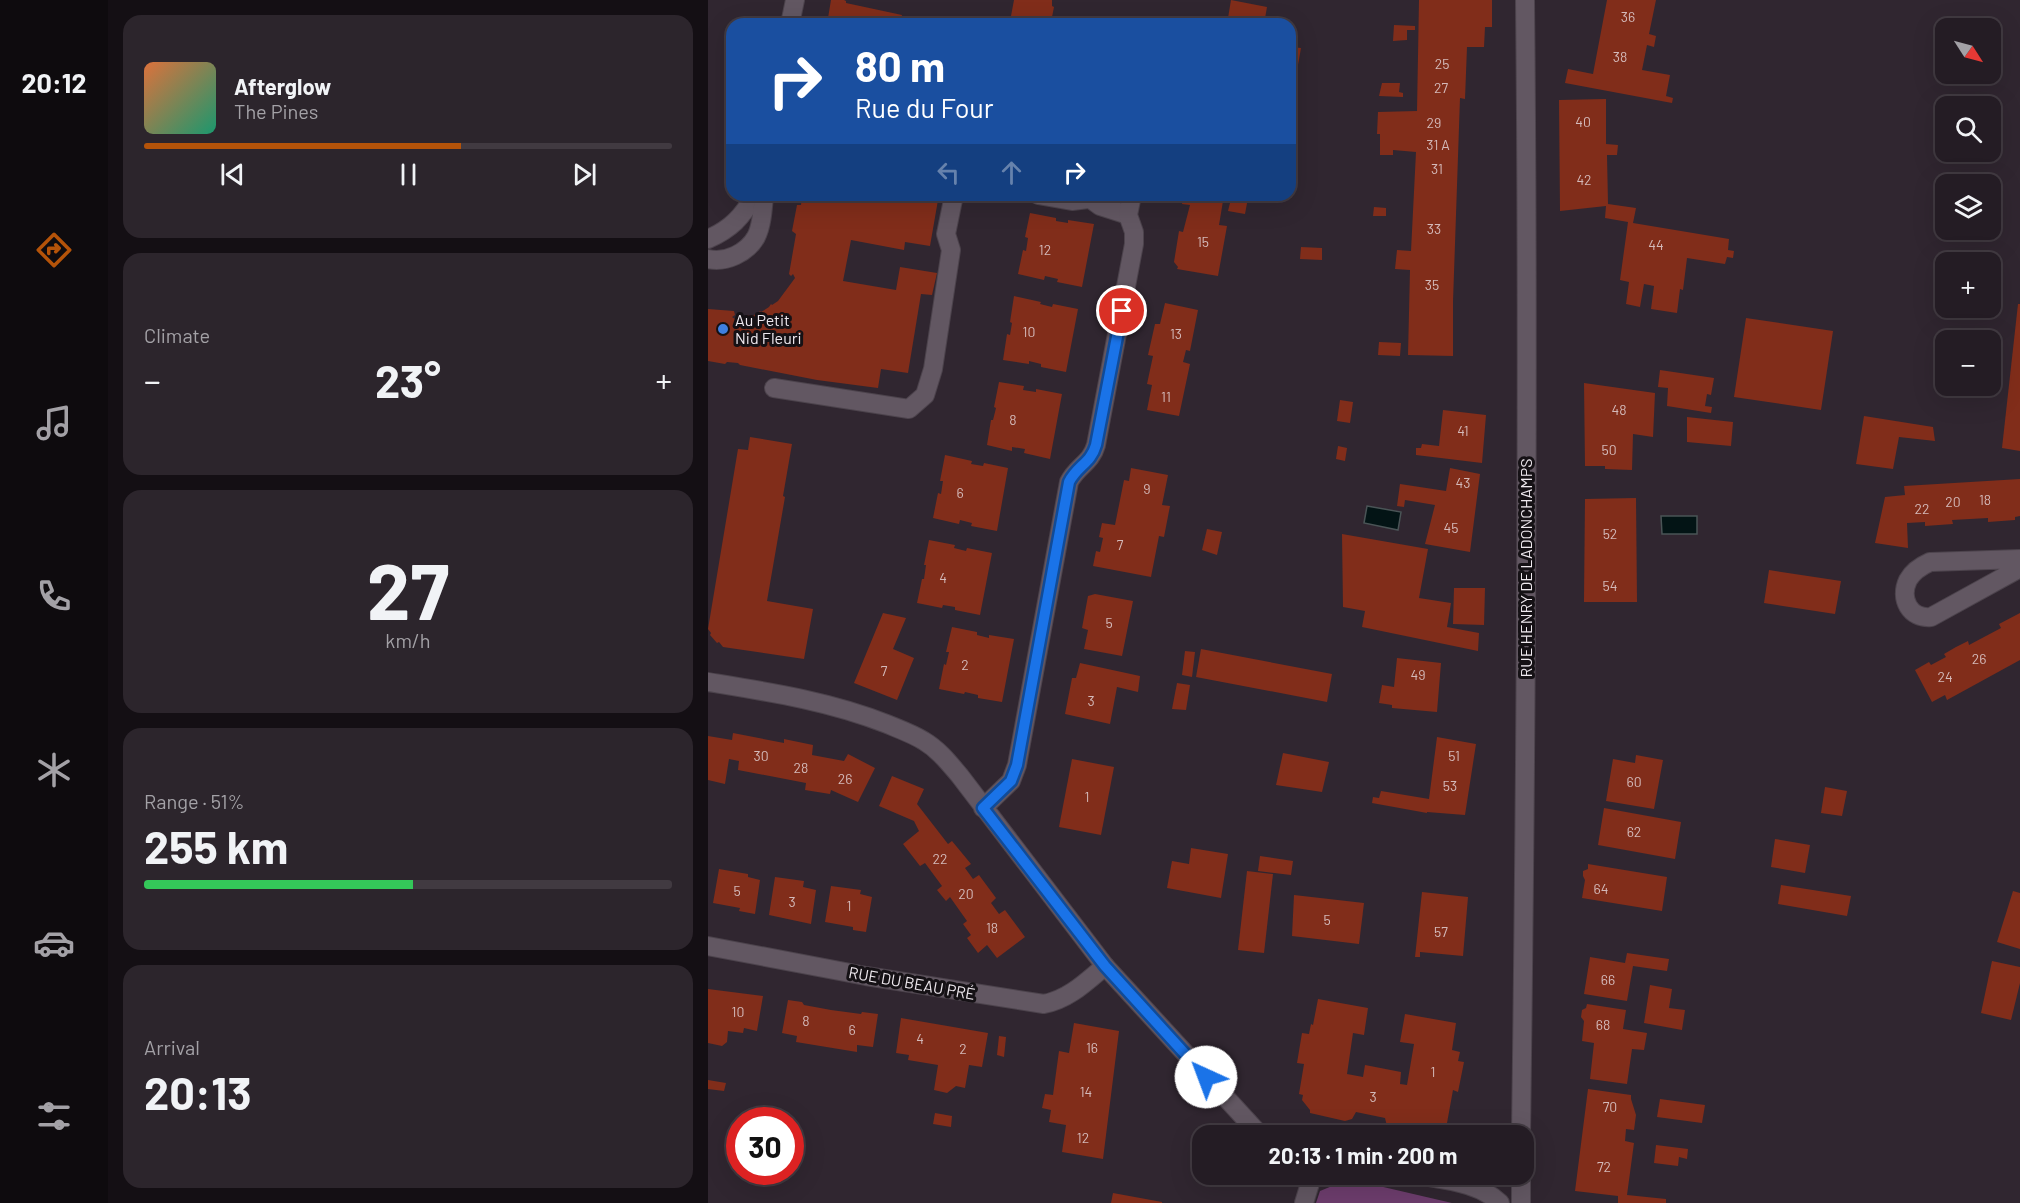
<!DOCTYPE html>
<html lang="en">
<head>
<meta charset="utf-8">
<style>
  body { margin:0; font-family:Barlow,sans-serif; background:#2c252c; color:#f1f3f6; height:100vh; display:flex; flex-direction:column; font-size:22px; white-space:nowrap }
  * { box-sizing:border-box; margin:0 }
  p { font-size:20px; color:#a3a1a6 }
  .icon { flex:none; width:33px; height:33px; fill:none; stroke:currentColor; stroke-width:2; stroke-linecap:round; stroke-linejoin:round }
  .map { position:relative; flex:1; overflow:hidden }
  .panel { display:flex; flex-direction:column; gap:15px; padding:15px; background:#140f14; width:600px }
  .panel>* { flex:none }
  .hud { position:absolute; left:18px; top:18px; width:570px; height:183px; border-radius:18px; box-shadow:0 6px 24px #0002,0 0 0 2px #413a41; background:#1a4fa0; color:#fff; overflow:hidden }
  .needle { width:39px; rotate:126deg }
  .controls { position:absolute; left:1227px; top:18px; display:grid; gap:12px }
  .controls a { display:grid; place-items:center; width:66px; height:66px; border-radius:12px; background:#241c24; box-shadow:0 6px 24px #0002,0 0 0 2px #413a41; font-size:30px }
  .speed { position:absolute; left:18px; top:1107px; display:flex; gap:12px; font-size:30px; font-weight:700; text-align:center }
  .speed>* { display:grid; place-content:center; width:78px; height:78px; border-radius:50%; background:#241c24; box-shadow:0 6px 24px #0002,0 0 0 2px #413a41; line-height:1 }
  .speed .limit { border:9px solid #d22; background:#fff; color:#111 }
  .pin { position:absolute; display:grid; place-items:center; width:51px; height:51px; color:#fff; margin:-26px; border:3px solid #fff; border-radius:50%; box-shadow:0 2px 6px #0007 }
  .me { position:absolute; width:66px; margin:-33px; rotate:317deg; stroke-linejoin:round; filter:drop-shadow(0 0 4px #0008) }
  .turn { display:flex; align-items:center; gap:21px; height:126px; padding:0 30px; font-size:27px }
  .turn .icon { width:78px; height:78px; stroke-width:2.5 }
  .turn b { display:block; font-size:42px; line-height:51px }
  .lanes { display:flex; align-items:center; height:57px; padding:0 30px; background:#0003; justify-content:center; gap:30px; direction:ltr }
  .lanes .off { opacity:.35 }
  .big { font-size:45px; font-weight:700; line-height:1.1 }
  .panel .widget { flex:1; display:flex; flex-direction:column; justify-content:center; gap:9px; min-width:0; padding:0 21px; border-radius:18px; background:#2c252c }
  .panel .dial { align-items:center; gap:0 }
  .dial b { font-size:78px; line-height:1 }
  .song { display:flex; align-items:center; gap:18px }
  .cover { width:72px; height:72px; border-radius:9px; background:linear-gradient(135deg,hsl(20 70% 55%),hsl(160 70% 35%)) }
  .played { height:6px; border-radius:3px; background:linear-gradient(90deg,#b45309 60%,#413a41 60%) }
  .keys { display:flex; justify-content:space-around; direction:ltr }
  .heat { display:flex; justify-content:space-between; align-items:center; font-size:33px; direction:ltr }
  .charge { height:9px; border-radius:4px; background:linear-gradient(90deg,#34c759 51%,#413a41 0) }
  .trip { position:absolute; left:484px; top:1125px; width:342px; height:60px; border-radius:18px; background:#241c24; box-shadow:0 6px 24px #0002,0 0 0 2px #413a41; font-weight:700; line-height:60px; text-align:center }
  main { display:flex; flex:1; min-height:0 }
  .tab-bar { display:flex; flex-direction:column; width:108px; justify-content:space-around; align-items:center; background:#0e0b0e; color:#a3a1a6 }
  .tab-bar .icon { width:42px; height:42px }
  .tab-bar .on { color:#b45309 }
  .tab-bar b { font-size:27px; color:#f1f3f6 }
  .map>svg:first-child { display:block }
</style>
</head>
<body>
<main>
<nav class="tab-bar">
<b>20:12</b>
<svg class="icon on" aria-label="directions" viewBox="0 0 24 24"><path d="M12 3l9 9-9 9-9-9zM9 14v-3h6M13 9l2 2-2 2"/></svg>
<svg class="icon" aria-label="music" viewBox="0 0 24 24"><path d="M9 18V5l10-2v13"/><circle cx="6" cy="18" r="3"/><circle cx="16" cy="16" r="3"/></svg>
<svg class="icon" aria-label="phone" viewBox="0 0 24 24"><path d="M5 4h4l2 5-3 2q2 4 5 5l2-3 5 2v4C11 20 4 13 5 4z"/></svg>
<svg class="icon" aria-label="climate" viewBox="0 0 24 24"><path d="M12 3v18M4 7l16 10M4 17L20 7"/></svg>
<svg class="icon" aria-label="car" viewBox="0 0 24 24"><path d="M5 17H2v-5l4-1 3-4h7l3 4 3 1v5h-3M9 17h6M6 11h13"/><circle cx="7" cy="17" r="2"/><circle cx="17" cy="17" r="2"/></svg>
<svg class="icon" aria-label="filters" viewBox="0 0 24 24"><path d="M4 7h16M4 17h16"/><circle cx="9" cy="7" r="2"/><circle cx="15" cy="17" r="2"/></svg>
</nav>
<section class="panel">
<div class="widget">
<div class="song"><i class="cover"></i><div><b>Afterglow</b><p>The Pines</p></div></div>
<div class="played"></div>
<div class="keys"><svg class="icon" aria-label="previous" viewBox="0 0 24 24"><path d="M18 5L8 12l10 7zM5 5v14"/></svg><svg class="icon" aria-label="pause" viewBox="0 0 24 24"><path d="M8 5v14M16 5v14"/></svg><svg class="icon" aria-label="next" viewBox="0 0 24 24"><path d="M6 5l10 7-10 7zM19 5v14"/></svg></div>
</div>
<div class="widget"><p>Climate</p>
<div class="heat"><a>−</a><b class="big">23°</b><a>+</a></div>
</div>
<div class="widget dial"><b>27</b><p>km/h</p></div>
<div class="widget"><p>Range · 51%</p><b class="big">255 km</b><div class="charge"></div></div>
<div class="widget"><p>Arrival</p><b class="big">20:13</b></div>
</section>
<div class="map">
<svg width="1312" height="1203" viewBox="0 0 1312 1203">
  <rect width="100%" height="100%" fill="#302630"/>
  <polygon fill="#6d3d6d" points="641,1179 744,1203 608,1203 612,1191"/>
  <g fill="#031415" stroke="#4a5456" stroke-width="1.5">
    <polygon points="659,506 693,512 690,530 656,523"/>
    <polygon points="953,516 989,516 989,534 954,534"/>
  </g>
  <g fill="#812d1a">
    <polygon points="123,0 136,0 138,1 138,3 194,15 192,24 119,24"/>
    <polygon points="306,0 344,0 344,6 346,7 343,22 303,16"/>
    <polygon points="523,0 559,7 556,24 519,24"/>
    <polygon points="711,0 784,0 784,27 777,27 776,47 759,47 757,99 752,98 745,302 745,356 700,355 702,270 687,269 689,250 703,251 708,152 685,150 685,155 672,155 672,134 669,134 670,112 709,111"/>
    <polygon points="899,0 948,0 941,34 948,36 946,47 939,45 934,70 962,75 958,96 965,98 964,103 857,83 860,69 885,74"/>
    <polygon points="686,25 707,26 707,30 699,30 699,40 685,41"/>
    <polygon points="582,47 593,48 588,76 582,75"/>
    <polygon points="674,83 692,83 691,92 695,93 695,97 671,96"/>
    <polygon points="898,99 898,144 910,145 909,155 899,155 900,204 928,208 925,223 1021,239 1020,250 1026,251 1025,258 1019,257 1017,264 979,258 975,290 972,289 969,313 943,309 946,286 936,284 932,307 918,304 921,282 912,280 920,222 897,218 898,206 852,211 851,100"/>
    <polygon points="94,195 201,195 230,200 222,246 197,242 196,250 143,240 135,281 188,290 192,267 229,273 224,295 213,294 200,373 173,369 170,388 109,380 32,365 30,363 19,362 17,364 0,361 0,309 26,311 27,315 24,317 27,319 36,318 39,315 42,316 49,314 52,311 53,312 61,307 63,304 64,305 70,301 87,278 85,274 83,276 81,274 88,234 84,231 89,205 93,205"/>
    <polygon points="476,195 516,195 511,225 519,226 510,276 469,269 470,267 466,262 471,231 475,232 482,205 474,204"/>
    <polygon points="524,195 540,198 537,214 520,211"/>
    <polygon points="666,207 678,208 678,216 665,216"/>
    <polygon points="322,213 348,218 348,221 360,223 360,220 386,224 374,287 349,282 350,279 337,276 336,280 310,274 315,250 318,251 320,238 317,237"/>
    <polygon points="593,247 614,248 614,260 592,259"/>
    <polygon points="306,296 333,302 332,304 344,307 345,304 370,309 358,372 333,367 333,364 321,361 321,364 295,360 299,334 302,335 304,323 302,322"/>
    <polygon points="457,303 490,310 482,351 478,350 475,362 482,364 471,416 439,410 444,385 439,384 445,356 440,355 447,324 452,324"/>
    <polygon points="1310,304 1312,304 1312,451 1294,448"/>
    <polygon points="1038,318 1125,331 1113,410 1026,397"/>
    <polygon points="671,342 693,343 692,356 670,355"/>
    <polygon points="952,370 1006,378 1003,395 999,394 997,406 1004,407 1003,413 959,406 960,388 950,387"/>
    <polygon points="291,382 316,386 315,390 328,392 328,389 354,394 342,459 316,453 317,449 304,447 304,451 279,445 283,420 285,420 288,408 286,407"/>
    <polygon points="876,383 947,393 945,437 925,434 924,470 897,469 897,466 877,466"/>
    <polygon points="632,400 645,402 642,423 629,421"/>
    <polygon points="735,410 778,415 774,463 708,455 708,448 713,448 714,444 731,446"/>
    <polygon points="1156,416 1225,427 1227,441 1191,437 1185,469 1148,464"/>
    <polygon points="979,417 1025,422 1023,446 979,442"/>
    <polygon points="42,437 84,444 75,496 77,497 59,601 105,609 96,659 15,647 11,642 9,643 2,635 3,633 0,629 30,449 40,450"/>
    <polygon points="630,446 639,448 637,461 628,459"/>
    <polygon points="237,455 264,461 263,464 275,466 276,463 300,468 289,531 263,526 264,523 252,520 251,524 225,518 230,493 233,494 235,481 232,481"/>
    <polygon points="423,468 460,475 454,505 462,506 456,537 451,536 443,577 385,566 388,551 392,552 395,538 391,537 394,523 407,525 416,480 421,481"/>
    <polygon points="742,468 772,474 762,552 717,544 727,505 697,500 696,507 689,506 692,484 738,491"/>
    <polygon points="1312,479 1312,516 1307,517 1307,520 1280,522 1280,518 1244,520 1245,524 1217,526 1217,522 1199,523 1200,548 1167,543 1177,497 1197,495 1196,486"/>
    <polygon points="928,498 929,602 876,602 877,499"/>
    <polygon points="499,529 514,532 509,555 494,550"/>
    <polygon points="634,534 720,549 711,598 743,603 739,627 771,633 770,651 654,627 657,611 635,607"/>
    <polygon points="221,540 247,545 246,548 258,551 259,548 284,553 272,615 247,610 247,607 235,605 234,608 209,603 214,579 216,579 218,565 216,565"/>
    <polygon points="1061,570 1133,581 1127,614 1056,603"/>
    <polygon points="746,588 777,588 776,625 745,624"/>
    <polygon points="387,594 425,601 414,656 376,649 380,630 374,628 380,596"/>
    <polygon points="175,613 198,618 185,649 206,658 189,700 146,683"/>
    <polygon points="1312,613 1312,660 1239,700 1237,695 1224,702 1207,670 1221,662 1223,665 1238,657 1236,654 1248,647 1260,641 1261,645 1293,628 1291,624"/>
    <polygon points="244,627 269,632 269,635 281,638 281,635 306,639 294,702 270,698 270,695 257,692 256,694 231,689 236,664 238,665 241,652 238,652"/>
    <polygon points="493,649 624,674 619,702 488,677"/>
    <polygon points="477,651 487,652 484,677 474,675"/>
    <polygon points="689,658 733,663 729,712 684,708 684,705 671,703 674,685 686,687"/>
    <polygon points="372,663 432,676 430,692 409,687 402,724 357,714 364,678 368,678"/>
    <polygon points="469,683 482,685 478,710 464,709"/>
    <polygon points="25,733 76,743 76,739 105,745 104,755 136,761 140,754 167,768 150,802 123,790 122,794 97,790 98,783 30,770 31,761 21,759 17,784 0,780 0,736 24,740"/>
    <polygon points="729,737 768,744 757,815 719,812 719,813 664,803 665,797 671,798 673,791 721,799"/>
    <polygon points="575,753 621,762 614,792 568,785"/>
    <polygon points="928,755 955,760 946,809 898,801 905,759 927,763"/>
    <polygon points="364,759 406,767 393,835 351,827"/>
    <polygon points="184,776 216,789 209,804 240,844 244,841 263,864 257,868 265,879 271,875 288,898 283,903 291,914 297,910 317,937 289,958 279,945 270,953 259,938 263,935 255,924 259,921 242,897 238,901 229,890 234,886 217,863 212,866 195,844 211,831 206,821 171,806"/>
    <polygon points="1117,787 1139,791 1134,816 1113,813"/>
    <polygon points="896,808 973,822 967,859 890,845"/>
    <polygon points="1067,839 1102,845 1097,873 1063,867"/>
    <polygon points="483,848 520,854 513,898 459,888 464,861 481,864"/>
    <polygon points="552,856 585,861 583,875 550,871"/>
    <polygon points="880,864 959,877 954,911 874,898 877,880 875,876 875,871 880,869"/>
    <polygon points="11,869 40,874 40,877 52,880 47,914 31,911 32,908 5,903"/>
    <polygon points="539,871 565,874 556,953 530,950"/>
    <polygon points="67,877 96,881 95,887 108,890 103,924 61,915"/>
    <polygon points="1073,885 1143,896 1139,916 1070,904"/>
    <polygon points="123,886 153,890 152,894 164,897 158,932 145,930 145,927 117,922"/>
    <polygon points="1305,891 1312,893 1312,949 1289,942"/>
    <polygon points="714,892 760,897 755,956 712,952 712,957 707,957"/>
    <polygon points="586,895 656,903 651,944 584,936"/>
    <polygon points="919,953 961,959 959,971 925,966 919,1001 876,994 882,957 917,963"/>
    <polygon points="1284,961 1312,967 1312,983 1303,1020 1273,1013"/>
    <polygon points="942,985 964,989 961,1008 977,1010 974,1030 936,1023"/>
    <polygon points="0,989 55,996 49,1031 36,1028 35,1033 20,1031 19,1042 14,1046 0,1043"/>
    <polygon points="610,999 660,1008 656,1035 645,1033 639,1074 655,1077 657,1065 693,1072 692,1084 699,1085 706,1044 692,1042 697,1014 748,1023 744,1050 752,1052 750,1061 756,1062 750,1092 745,1090 739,1123 728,1127 720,1135 683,1129 679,1126 677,1118 648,1112 644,1119 637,1121 602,1113 602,1110 594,1100 595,1095 591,1094 596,1064 589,1063 594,1033 601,1034 603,1024 605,1025"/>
    <polygon points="80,1000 94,1002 96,1005 123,1010 153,1014 154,1012 170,1014 165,1047 149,1045 149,1052 88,1042 89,1036 74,1033"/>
    <polygon points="879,1004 918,1010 915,1029 939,1033 936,1050 924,1049 919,1084 882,1079 886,1043 874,1041 876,1021 873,1017 874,1010 878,1008"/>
    <polygon points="193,1018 280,1033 274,1067 261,1065 257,1088 248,1086 239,1093 226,1090 230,1065 200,1060 201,1055 188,1053"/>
    <polygon points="366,1023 411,1031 395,1159 354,1152 358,1125 341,1122 343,1110 334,1108 337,1094 345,1095 351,1051 361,1053"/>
    <polygon points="291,1036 298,1037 296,1057 289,1055"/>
    <polygon points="0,1080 18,1083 16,1091 0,1089"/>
    <polygon points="880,1089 923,1095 923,1099 928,1115 926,1130 918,1129 917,1141 926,1143 919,1195 958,1199 958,1203 910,1203 910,1196 867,1191"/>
    <polygon points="952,1099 997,1105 994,1123 949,1117"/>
    <polygon points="227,1113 244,1116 243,1127 225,1124"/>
    <polygon points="948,1145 980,1149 979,1159 971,1157 970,1166 946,1163"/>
    <polygon points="405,1193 454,1202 454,1203 403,1203"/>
  </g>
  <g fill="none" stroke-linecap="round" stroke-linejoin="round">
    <defs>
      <g id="minor">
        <polyline points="82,24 87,0"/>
        <polyline points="330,195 364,201 380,199"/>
        <polyline points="377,195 392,206 420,215"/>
        <path d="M0,239c23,-10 34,-22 47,-44"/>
        <path d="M0,259c18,4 39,-6 48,-22 6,-11 7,-30 8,-42"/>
        <polyline points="66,388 201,409 217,395 225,369 243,250 238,234 246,195"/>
        <path d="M1312,559l-90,3c-9,4 -17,9 -22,18 -9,19 2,39 23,37l89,-49"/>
        <path d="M0,682c61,10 121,19 179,42 12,5 26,10 37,17 15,9 25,22 36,35l145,190 156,170"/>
        <path d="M275,808l28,-27 6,-16 52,-283c8,-16 22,-19 27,-37l38,-201v-12l-6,-17 4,-20"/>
        <path d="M0,946l158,30 178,28c25,-5 42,-22 61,-38"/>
        <path d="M813,1136c5,-379 8,-758 4,-1136"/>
        <path d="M704,1174c29,6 65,7 88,29"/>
        <polyline points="596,1203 603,1180 607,1174"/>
        <polyline points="813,1203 813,1174"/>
      </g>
    </defs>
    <use href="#minor" stroke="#4c434c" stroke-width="20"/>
    <use href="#minor" stroke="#625762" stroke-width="18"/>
  </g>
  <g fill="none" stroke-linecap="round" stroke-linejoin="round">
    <defs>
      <path id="route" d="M414,311l-26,134c-5,18 -19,21 -27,37l-52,283 -6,16 -28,27 122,158 101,111"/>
    </defs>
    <use href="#route" stroke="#114b97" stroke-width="15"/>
    <use href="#route" stroke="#1a73e8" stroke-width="10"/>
  </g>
  <circle fill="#3f7fe0" stroke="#151115" stroke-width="2" cx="15" cy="329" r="6"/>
  <g text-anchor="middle" stroke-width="6" stroke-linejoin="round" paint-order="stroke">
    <g font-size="14" fill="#d4baba">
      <text x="920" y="22">36</text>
      <text x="912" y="62">38</text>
      <text x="734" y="69">25</text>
      <text x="733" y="93">27</text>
      <text x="875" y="127">40</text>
      <text x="726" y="128">29</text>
      <text x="730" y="150">31 A</text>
      <text x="729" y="174">31</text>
      <text x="876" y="185">42</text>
      <text x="726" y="234">33</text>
      <text x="495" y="247">15</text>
      <text x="948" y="250">44</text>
      <text x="337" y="255">12</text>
      <text x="724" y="290">35</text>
      <text x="321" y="337">10</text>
      <text x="468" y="339">13</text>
      <text x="458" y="402">11</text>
      <text x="911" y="415">48</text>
      <text x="305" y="425">8</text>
      <text x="755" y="436">41</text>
      <text x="901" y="455">50</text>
      <text x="755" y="488">43</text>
      <text x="439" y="494">9</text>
      <text x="252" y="498">6</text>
      <text x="1277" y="505">18</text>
      <text x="1245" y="507">20</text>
      <text x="1214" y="514">22</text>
      <text x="743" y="533">45</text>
      <text x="902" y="539">52</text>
      <text x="412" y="550">7</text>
      <text x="235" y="583">4</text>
      <text x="902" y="591">54</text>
      <text x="401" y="628">5</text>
      <text x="1271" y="664">26</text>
      <text x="257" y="670">2</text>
      <text x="176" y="676">7</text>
      <text x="710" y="680">49</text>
      <text x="1237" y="682">24</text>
      <text x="383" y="706">3</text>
      <text x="53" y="761">30</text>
      <text x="746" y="761">51</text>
      <text x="93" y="773">28</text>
      <text x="137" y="784">26</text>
      <text x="926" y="787">60</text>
      <text x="742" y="791">53</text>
      <text x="379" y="802">1</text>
      <text x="926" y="837">62</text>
      <text x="232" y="864">22</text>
      <text x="893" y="894">64</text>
      <text x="29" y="896">5</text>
      <text x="258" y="899">20</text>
      <text x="84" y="907">3</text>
      <text x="141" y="911">1</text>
      <text x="619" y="925">5</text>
      <text x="284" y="933">18</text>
      <text x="733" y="937">57</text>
      <text x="900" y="985">66</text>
      <text x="30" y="1017">10</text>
      <text x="98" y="1026">8</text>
      <text x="895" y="1030">68</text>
      <text x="144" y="1035">6</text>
      <text x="212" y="1044">4</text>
      <text x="384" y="1053">16</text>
      <text x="255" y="1054">2</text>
      <text x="725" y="1077">1</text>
      <text x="378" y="1097">14</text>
      <text x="665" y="1102">3</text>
      <text x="902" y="1112">70</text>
      <text x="375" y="1143">12</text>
      <text x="896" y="1172">72</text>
    </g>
    <g font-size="16" fill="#efe9ef" stroke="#151115" text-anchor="start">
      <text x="27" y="326">Au Petit<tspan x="27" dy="18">Nid Fleuri</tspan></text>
    </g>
    <g font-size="16" fill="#efe9ef" stroke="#151115">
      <text transform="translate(818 568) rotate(-90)" y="6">RUE HENRY DE LADONCHAMPS</text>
      <text transform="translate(204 983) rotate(10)" y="6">RUE DU BEAU PRÉ</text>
    </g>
  </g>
</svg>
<div class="controls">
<a><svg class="needle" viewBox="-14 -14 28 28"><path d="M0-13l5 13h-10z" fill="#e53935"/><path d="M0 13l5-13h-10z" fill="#a3a1a6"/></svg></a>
<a><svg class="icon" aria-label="search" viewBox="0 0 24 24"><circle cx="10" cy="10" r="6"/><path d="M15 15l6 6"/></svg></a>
<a><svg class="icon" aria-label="layers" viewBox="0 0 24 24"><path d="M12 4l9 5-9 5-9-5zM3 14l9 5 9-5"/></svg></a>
<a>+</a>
<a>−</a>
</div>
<div class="speed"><div class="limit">30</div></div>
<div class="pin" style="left:414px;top:311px;background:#d93025"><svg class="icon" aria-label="arrive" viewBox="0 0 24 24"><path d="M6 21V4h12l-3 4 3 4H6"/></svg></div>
<svg class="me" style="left:498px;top:1077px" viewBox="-20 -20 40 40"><circle r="19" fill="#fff"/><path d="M0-13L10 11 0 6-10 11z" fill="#1a73e8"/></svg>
<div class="trip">20:13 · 1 min · 200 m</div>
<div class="hud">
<div class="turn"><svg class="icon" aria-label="right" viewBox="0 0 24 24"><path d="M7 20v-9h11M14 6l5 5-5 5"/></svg><div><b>80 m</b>Rue du Four</div></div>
<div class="lanes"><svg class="icon off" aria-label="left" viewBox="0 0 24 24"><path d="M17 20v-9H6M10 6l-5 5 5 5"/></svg><svg class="icon off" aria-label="ahead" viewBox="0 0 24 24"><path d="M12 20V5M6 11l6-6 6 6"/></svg><svg class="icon" aria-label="right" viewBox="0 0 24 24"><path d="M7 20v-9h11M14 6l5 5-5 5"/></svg></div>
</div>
</div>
</main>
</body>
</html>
